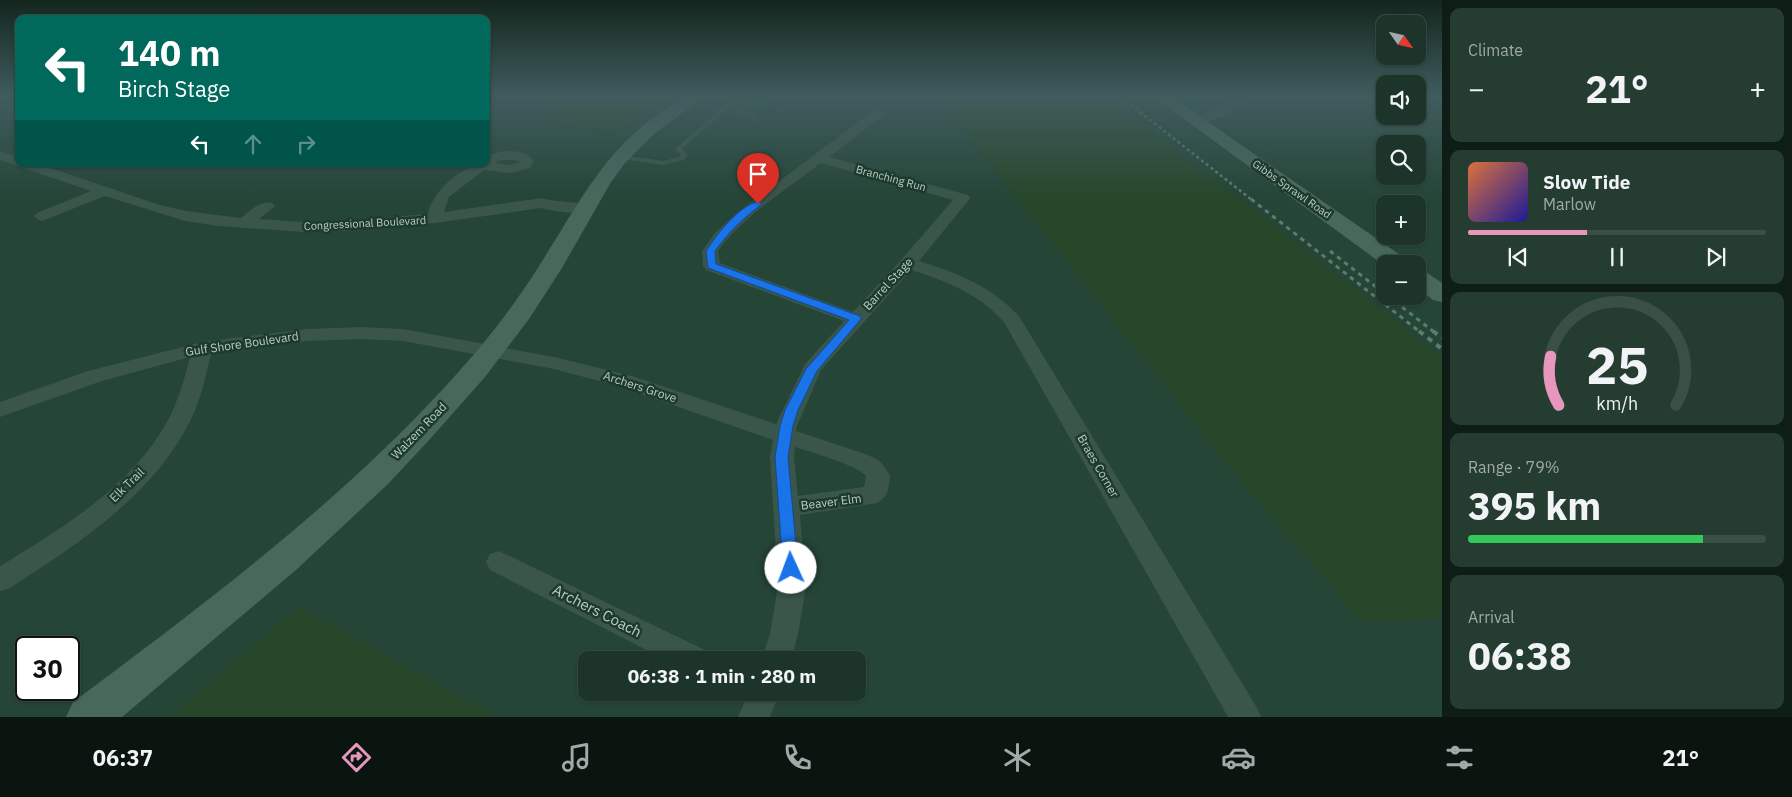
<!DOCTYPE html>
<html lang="en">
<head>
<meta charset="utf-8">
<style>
  body { margin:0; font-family:"IBM Plex Sans",sans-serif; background:#253c31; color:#f1f3f6; height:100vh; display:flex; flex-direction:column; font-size:19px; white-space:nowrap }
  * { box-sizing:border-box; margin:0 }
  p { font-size:16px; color:#a0aaa8 }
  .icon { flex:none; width:28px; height:28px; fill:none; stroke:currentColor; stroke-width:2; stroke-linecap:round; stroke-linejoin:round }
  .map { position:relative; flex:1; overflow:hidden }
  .panel { display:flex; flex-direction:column; gap:8px; padding:8px; background:#0f1d17; width:350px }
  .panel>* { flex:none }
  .banner { position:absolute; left:15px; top:15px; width:475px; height:152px; border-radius:10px; box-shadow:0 1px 4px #0004,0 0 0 1px #3a4f46; background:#00695c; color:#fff; overflow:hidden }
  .needle { width:32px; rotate:124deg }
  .buttons { position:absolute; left:1376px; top:15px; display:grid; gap:10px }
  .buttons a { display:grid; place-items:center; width:50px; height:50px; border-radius:10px; background:#1c3429; box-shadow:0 1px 4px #0004,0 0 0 1px #3a4f46; font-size:25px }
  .speed { position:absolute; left:15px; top:636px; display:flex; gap:10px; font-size:25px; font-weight:700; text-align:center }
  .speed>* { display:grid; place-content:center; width:65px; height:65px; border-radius:50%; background:#1c3429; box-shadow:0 1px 4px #0004,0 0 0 1px #3a4f46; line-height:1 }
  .speed .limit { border:2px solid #111; border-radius:8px; background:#fff; color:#111 }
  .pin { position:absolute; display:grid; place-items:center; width:42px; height:42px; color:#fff; margin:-51px -21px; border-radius:50% 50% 50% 0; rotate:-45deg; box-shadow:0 0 5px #0007 }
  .pin .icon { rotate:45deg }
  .me { position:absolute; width:55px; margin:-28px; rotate:358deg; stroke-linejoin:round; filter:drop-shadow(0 0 4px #0008) }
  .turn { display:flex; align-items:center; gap:18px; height:105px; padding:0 20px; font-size:22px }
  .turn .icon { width:65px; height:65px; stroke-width:2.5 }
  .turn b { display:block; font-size:35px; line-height:42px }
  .lanes { display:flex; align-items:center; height:48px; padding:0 20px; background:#0003; justify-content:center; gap:25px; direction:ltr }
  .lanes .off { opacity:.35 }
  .big { font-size:38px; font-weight:700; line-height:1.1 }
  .panel .tile { flex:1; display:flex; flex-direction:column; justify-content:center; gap:8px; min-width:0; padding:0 18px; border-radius:10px; background:#253c31 }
  .panel .dial { align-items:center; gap:0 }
  .dial svg { height:130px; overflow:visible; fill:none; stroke:#3a4f46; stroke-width:7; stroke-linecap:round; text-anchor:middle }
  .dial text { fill:#f1f3f6; stroke:none }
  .song { display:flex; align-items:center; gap:15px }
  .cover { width:60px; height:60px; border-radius:8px; background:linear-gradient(135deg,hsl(20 70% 55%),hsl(240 70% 35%)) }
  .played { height:5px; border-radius:2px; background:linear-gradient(90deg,#e797bd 40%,#3a4f46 40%) }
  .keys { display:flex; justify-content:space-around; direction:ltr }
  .heat { display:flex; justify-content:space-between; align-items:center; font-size:28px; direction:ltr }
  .charge { height:8px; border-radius:4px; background:linear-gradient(90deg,#34c759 79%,#3a4f46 0) }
  .trip { position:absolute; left:578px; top:651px; width:288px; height:50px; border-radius:10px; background:#1c3429; box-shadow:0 1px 4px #0004,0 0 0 1px #3a4f46; font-weight:700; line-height:50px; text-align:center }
  .tabs { display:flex; height:80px; justify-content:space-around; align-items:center; background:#0b1510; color:#a0aaa8 }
  .tabs .icon { width:35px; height:35px }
  .tabs .on { color:#e797bd }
  .tabs b { font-size:22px; color:#f1f3f6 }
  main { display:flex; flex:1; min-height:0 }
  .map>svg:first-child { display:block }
</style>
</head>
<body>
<main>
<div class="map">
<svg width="1442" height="717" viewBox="0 0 1442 717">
  <rect width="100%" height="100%" fill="#254537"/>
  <g fill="#27462a">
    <polygon points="574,97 666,97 656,102 611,137 532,115 565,104"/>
    <polygon points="946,97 1106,97 1253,209 1442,357 1442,618 1361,622 1230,468 943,105"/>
    <polygon points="299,607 497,717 169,717"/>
  </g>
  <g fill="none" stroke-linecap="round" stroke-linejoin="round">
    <polygon fill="#3a5549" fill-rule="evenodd" points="735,97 741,97 682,149 688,155 684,160 663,165 621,159 618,157 621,155 663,161 680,157 681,155 676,150 676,148"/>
    <g fill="#3a5549" fill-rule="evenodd">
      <polygon points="1241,97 1255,97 1226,115 1198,125 1192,121 1194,118 1218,109"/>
      <path d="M877,110l6,4 -2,3 -52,40 139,38 2,3 -2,3 -49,60c38,12 72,25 100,55l237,390 5,11h-33l-224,-395c-25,-28 -57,-41 -93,-52l-90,100 -24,56 -1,5 72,24 12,6 10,14c-1,13 -1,21 -13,28l-77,12 6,71 -8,48 -7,26h-30l9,-26 8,-48 -8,-129 3,-17 -155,-54 -64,-17 -151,-28 -41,-2 -55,2 -96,12c-4,18 -8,37 -15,55 -35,83 -114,133 -186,180l-10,3v-25c58,-35 124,-75 161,-134 15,-23 22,-48 29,-75l-88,24 -102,36v-15l88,-31 114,-29 105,-13 55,-2 41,2 151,28 78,19 144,48 29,-60 39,-43 -138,-51 -3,-4 -1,-15 13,-18 23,-21 135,-101zM821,163l132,37 -51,59 -49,53 -133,-49 -2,-12c26,-36 68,-61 103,-88zM795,447c15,5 62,18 71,29l-2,11 -66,9 -4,-39z"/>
      <path d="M0,151l19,6v7h19l122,41 26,6 55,7c9,-7 19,-18 31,-15l3,3 -16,13 45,3 37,-1 87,-7c4,-23 35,-50 58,-50v-7c14,-7 37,-10 48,4l-4,7 -19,5 -27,-3 -35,27 -5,15 98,-14c17,5 33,3 49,7l3,3 -3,3c-15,4 -34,1 -50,-3l-106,15 -94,8 -37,1 -86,-6 -33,-5 -80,-25 -63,25 -5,-2 -3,-3 3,-3 54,-22 -91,-31zM501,160h12l7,2 -9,3 -16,-2z"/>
      <polygon points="499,551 705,650 710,660 666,660 490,570 486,562 490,554"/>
      <polygon points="749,692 780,692 770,717 738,717"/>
    </g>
    <g fill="#48685b" fill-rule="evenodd">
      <path d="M685,97h19l-49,36 -30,30 -14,19 -49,86 -33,51 -44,58 -54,61 -43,46 -92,86 -174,147h-56l7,-15c133,-99 269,-201 381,-325 31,-34 60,-71 85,-111 46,-71 68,-125 146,-169z"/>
      <polygon points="1154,97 1172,97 1406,259 1410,264 1385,264 1385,266"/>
      <polygon points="1418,270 1426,272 1442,283 1442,302 1433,300 1418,288"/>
    </g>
    <polyline stroke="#5c7c6e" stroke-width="2.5" stroke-dasharray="3 3" stroke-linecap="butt" points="1121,97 1252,200"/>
    <g stroke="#5c7c6e" stroke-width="3" stroke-dasharray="4.5 4.5" stroke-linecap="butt">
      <polyline points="1251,199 1420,332"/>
      <polyline points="1330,251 1385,294"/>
      <polyline points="1388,296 1434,332"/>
    </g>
    <g stroke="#5c7c6e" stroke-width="4" stroke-dasharray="5.5 5.5" stroke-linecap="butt">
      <polyline points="1419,331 1442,349"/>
      <polyline points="1433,331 1442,338"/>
    </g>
  </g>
  <polygon fill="#2d4d3f" points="732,103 781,107 757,122 732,115"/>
  <polygon fill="#243f33" points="778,97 781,97 781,107 757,122 757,109"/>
  <polygon fill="#345a49" stroke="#243f33" points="743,97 778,97 757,109 732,103"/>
  <linearGradient id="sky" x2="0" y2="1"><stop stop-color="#14261e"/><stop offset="0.49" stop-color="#405c5e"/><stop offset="1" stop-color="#405c5e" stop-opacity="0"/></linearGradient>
  <rect width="1442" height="197" fill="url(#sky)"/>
  <path fill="#1a73e8" stroke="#114b97" d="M758,201l4,3 -1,1c-18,13 -33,28 -46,46l1,13 144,52 1,3 -44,52 -19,39 -5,16 -5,31 10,111 -2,4 -5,2 -5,-2 -3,-4 -8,-111 5,-31 5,-16 21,-41 43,-49 -141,-52 -2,-17c12,-18 31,-43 52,-50z"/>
  <g text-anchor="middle" stroke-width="5" stroke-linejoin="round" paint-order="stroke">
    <g font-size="11" fill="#b8cec5" stroke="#1e3a2e">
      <text transform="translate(891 178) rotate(15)" y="4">Branching Run</text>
      <text transform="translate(1292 189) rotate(35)" y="4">Gibbs Sprawl Road</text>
      <text transform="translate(365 223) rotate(-3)" y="4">Congressional Boulevard</text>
    </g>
    <g font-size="12" fill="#b8cec5" stroke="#1e3a2e">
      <text transform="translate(888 284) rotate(-47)" y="4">Barrel Stage</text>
      <text transform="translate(242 344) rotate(-8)" y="4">Gulf Shore Boulevard</text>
      <text transform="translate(640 387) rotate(18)" y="4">Archers Grove</text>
      <text transform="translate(419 431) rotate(-46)" y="4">Walzem Road</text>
      <text transform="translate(1098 466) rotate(60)" y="4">Braes Corner</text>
      <text transform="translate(127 485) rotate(-44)" y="4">Elk Trail</text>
      <text transform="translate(831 502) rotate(-7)" y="4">Beaver Elm</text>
    </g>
    <g font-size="15" fill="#b8cec5" stroke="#1e3a2e">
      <text transform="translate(597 611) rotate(27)" y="5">Archers Coach</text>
    </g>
  </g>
</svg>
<div class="buttons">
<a><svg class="needle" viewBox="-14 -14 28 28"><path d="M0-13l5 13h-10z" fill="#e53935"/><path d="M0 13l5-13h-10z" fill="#a0aaa8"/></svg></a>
<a><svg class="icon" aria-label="sound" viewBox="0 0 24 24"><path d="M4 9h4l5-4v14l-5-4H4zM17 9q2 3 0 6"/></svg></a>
<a><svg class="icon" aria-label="search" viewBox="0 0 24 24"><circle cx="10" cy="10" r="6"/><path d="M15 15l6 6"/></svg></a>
<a>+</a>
<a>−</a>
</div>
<div class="speed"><div class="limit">30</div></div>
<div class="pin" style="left:758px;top:204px;background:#d93025"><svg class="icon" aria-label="arrive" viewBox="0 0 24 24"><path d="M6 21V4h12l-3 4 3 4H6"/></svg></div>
<svg class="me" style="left:791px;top:568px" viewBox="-20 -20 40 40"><circle r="19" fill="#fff"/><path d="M0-13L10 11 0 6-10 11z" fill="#1a73e8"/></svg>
<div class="trip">06:38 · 1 min · 280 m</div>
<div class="banner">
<div class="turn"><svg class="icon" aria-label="left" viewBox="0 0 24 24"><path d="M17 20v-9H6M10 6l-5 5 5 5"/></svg><div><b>140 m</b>Birch Stage</div></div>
<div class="lanes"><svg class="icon" aria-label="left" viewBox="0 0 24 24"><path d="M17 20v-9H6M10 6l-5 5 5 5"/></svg><svg class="icon off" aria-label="ahead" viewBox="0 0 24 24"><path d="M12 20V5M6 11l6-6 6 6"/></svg><svg class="icon off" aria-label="right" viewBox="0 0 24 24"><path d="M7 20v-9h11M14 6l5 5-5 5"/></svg></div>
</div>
</div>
<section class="panel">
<div class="tile"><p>Climate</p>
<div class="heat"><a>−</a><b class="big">21°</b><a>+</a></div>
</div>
<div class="tile">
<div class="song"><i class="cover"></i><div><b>Slow Tide</b><p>Marlow</p></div></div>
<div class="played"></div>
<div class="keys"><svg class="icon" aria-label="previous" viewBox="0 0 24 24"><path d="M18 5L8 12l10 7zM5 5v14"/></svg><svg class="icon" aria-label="pause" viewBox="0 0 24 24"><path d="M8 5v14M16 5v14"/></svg><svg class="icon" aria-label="next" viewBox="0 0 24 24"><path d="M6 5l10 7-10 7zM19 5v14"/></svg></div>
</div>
<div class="tile dial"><svg viewBox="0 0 100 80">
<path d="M14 69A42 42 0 1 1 86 69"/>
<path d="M14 69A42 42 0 0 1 9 39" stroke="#e797bd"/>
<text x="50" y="56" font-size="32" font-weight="700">25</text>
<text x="50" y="72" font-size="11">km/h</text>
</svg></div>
<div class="tile"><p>Range · 79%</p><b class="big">395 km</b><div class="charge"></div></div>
<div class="tile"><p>Arrival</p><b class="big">06:38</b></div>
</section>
</main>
<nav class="tabs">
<b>06:37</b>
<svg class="icon on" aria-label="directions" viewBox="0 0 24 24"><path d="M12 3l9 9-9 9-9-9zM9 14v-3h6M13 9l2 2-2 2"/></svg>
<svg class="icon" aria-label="music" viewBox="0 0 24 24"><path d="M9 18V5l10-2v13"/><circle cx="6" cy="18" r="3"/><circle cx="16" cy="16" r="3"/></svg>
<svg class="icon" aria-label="phone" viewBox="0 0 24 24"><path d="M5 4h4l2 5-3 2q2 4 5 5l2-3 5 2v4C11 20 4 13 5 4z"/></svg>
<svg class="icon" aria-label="climate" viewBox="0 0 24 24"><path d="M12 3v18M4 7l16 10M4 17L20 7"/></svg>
<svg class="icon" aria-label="car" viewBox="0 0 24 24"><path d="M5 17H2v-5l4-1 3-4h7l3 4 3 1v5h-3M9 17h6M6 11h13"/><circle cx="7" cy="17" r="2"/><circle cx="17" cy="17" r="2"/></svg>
<svg class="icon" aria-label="filters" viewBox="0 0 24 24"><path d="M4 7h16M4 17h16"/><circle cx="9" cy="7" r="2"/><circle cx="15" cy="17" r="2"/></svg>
<b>21°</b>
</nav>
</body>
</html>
